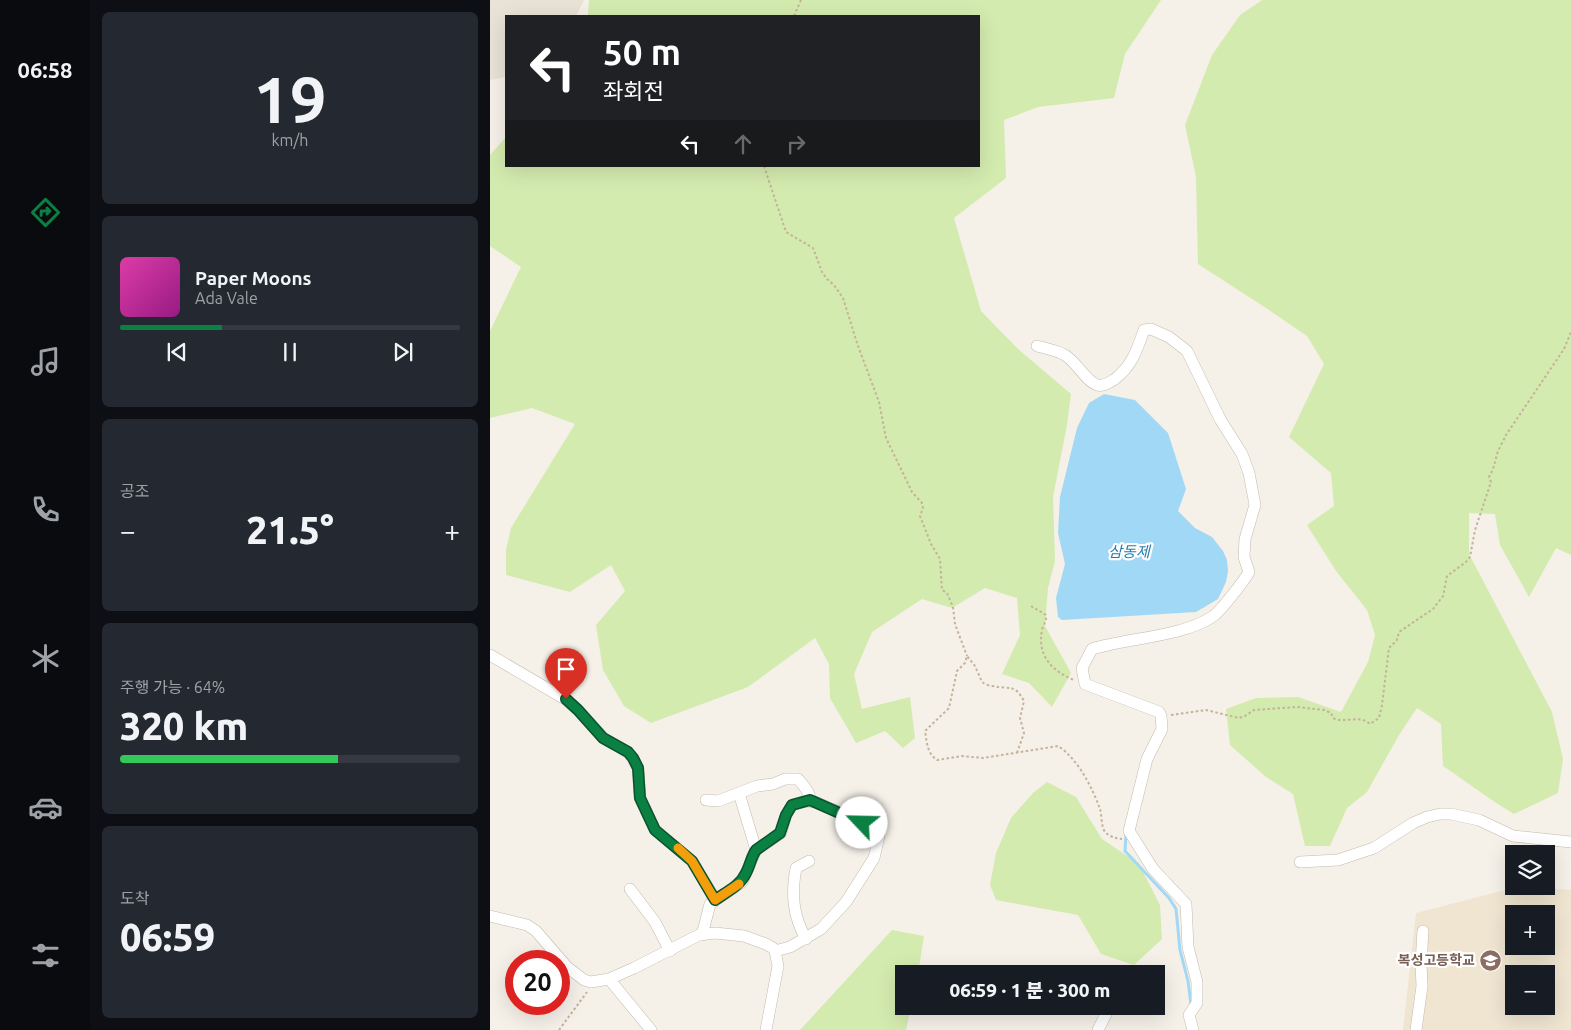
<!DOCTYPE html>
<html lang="ko">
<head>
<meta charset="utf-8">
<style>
  body { margin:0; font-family:Ubuntu,"Noto Sans KR",sans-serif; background:#242831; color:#f1f3f6; height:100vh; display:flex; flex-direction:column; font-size:19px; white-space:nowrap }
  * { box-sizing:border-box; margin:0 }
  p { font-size:16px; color:#9ea1a6 }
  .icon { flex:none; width:28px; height:28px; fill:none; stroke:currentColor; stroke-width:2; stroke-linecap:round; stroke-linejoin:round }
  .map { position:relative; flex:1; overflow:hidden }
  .details { display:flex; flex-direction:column; gap:12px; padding:12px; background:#0d0f14; width:400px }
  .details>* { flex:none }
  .banner { position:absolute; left:15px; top:15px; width:475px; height:152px; border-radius:0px; box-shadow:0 5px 20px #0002; background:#202124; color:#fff; overflow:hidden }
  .tools { position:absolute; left:1015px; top:845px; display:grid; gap:10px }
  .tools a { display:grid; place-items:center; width:50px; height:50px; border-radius:0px; background:#171b24; box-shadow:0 5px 20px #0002; font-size:25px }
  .speed { position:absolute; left:15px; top:950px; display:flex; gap:10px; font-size:25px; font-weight:700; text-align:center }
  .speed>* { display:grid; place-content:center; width:65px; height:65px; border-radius:50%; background:#171b24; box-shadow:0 5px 20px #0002; line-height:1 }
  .speed .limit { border:8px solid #d22; background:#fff; color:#111 }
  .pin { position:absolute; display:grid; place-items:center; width:42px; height:42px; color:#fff; margin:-51px -21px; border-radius:50% 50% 50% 0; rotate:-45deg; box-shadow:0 0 5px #0007 }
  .pin .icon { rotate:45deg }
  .me { position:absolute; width:55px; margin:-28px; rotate:294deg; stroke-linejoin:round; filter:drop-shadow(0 0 4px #0008) }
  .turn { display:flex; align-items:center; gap:18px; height:105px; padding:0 15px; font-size:22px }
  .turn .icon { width:65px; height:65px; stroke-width:2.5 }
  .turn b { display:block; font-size:35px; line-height:42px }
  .lanes { display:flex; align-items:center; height:48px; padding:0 15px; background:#0003; justify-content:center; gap:25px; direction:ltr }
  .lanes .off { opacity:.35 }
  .big { font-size:38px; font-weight:800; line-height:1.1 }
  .details .card { flex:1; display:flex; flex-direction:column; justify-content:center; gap:8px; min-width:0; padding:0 18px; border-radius:8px; background:#242831 }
  .details .dial { align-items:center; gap:0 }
  .dial b { font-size:65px; line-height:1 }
  .song { display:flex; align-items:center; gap:15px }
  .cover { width:60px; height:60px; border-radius:8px; background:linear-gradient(135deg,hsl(320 70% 55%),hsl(310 70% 35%)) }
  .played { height:5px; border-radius:2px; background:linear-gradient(90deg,#0b8043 30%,#363941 30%) }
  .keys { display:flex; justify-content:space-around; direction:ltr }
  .heat { display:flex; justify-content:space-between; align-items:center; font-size:28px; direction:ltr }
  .charge { height:8px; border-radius:4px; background:linear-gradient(90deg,#34c759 64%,#363941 0) }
  .trip { position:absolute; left:405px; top:965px; width:270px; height:50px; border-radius:0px; background:#171b24; box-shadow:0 5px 20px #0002; font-weight:800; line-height:50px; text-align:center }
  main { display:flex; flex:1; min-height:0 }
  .menu { display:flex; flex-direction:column; width:90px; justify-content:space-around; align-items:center; background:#090b0e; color:#9ea1a6 }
  .menu .icon { width:35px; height:35px }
  .menu .active { color:#0b8043 }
  .menu b { font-size:22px; color:#f1f3f6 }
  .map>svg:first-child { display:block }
</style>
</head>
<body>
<main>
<nav class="menu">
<b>06:58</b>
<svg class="icon active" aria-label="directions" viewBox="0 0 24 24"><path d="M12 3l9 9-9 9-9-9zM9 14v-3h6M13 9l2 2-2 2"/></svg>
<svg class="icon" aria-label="music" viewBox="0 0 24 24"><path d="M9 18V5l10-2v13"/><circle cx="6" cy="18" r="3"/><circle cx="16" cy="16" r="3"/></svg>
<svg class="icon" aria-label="phone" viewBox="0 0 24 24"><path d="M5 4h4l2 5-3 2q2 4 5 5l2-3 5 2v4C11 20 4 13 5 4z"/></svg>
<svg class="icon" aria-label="climate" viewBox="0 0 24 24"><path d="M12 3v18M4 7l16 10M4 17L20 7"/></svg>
<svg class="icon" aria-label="car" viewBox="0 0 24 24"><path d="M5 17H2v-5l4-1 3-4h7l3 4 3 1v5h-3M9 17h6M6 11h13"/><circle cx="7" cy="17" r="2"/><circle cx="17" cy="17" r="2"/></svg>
<svg class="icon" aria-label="filters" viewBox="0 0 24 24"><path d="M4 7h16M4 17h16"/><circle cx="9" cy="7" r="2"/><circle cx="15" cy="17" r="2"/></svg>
</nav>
<section class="details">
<div class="card dial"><b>19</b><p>km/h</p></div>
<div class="card">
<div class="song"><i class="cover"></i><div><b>Paper Moons</b><p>Ada Vale</p></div></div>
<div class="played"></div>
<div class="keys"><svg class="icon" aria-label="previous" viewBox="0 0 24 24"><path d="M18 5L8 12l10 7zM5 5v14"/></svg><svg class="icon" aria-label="pause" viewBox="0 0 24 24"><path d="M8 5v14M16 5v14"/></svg><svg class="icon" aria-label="next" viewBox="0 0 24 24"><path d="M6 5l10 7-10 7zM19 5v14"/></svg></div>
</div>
<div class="card"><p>공조</p>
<div class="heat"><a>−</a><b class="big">21.5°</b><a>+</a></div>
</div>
<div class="card"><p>주행 가능 · 64%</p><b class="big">320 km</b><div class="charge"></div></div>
<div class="card"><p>도착</p><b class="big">06:59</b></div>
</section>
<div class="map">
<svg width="1081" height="1030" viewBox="0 0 1081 1030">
  <rect width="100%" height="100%" fill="#f5f0e8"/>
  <polygon fill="#e9e2d6" points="0,0 94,0 86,16 16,16 16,77 0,80"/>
  <path fill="#efe5d1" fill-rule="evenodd" d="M1031,886l50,4v140h-168l13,-117zM1024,914h32v32h-32zM1024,974h32v32h-32z"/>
  <g fill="#d4ebaf">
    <polygon points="99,0 671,0 635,54 624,98 548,107 514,120 516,178 464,218 491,311 528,349 581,394 577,425 563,497 565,561 558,588 555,626 581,673 562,707 539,683 512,674 530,635 527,598 495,588 462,608 432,599 382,632 364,674 372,709 420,697 425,738 413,748 395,731 366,743 340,698 339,664 325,638 258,687 161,723 134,706 113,670 106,625 135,591 121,565 80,592 16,575 16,550 21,528 85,424 42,408 0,418 0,331 31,267 0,246 0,155 16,137 16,166 489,166 489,16 98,16"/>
    <path d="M772,0h309v555l-15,-7 -27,49 -29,-52 -5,-31 -26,-1v41l83,158 11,47 -5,34 -44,21c-25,-15 -47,-32 -71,-48l-2,-42 -24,-16 -18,27 -32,57 -20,16 -17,38h-25l-12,-52 -27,-17 -36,-32 -4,-36 30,-11 42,-1 43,15 27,-50 7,-27 -8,-25 -31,-39 -29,-46 27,-19 -3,-33 -42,-36 35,-73 -17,-28 -41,-28 -68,-44 -2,-87 -11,-52 27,-70 28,-40z"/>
    <polygon points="557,782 586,797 612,839 649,864 670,905 672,939 644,965 611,954 588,915 506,900 500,885 506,853 521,818 543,793"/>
    <polygon points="402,930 434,936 428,974 414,974 414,1006 421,1006 416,1030 310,1030"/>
  </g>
  <polygon fill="#a1d8f5" points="614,394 645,400 678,433 696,489 688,511 705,528 722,537 733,551 737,560 738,571 736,582 728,599 706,612 572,620 568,617 566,598 575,564 568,533 570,497 587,428 599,403"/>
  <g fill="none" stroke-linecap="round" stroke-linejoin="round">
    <polyline stroke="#a1d8f5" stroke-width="3" points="636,834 635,851 679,898 686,909 690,950 698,981 701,1004"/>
    <defs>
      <g id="minor">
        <path d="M547,346c8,2 18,4 26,8 13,6 22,27 34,31 7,2 13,-3 18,-6 17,-13 22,-29 29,-49l7,-1 18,8 18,14 33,68 22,35 7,19 6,32 -10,34 -1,18 5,15c-5,9 -29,40 -37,45 -31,20 -85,21 -120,32l-10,19 3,16 74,28 2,4 1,13 -15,30 -18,72 24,38 33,35 2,43 9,35v21l-8,12 4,15"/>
        <polyline points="0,655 75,699 88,710 113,738 138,752 143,758 148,768 150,798 165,830 202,861 225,899"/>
        <polyline points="249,793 266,850"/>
        <path d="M216,800l12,1 39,-15 16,-2 12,-5h13c6,7 12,13 12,21"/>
        <polyline points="810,862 848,860 884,848 923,823 937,817 950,814 961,814 989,820 1023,836 1081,842"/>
        <polyline points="140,889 165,922 180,951"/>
        <polyline points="0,916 37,925 46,931 77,967 94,980 101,982 119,979 144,968 209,935 225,933 254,936 276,944 283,948 285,951 288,966 276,1030"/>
        <polyline points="212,935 220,904 252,882 266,850 291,833 296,815 302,805 316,801 325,802 389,829 389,836 384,858 356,902 331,929 300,947 285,951"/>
        <path d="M316,939c-13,-23 -15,-45 -10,-71l13,-7"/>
        <polyline points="119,979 161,1030"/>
        <polyline points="608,1030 620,1006"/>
        <polyline points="926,1030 932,986 931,963 933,931"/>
      </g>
    </defs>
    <use href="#minor" stroke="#c4baad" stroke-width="12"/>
    <g stroke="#c4b29a" stroke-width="2" stroke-dasharray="2.5 2.5" stroke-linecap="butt">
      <polyline points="304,16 311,0"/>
      <polyline points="274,166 296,232 323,248 332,272 337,279 344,285 353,298 368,346 389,402 396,438 422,492 432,503 433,508 430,516 441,544 450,559 452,590 457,593 463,607 465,624 477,656"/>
      <path d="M541,606l15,9c1,6 -3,10 -4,15 -5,26 10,41 32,50"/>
      <path d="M681,715l35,-5 33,8 6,-2 9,-6 43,-3 27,3 7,3 2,5c12,6 26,-4 37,6l9,-6 3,-13 7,-57 8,-8 2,-8 34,-23 10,-13 4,-20 19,-14 4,-5 5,-27 16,-48 -2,-5c4,-7 5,-11 7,-19 1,-7 7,-16 10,-23l58,-86 7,-17"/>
      <path d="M527,753l7,-20 -4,-15 4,-17c-10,-18 -14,-11 -31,-15 -4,0 -8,-2 -11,-4l-7,-16 -8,-10 -2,7 -8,8 -8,37 -24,23c2,12 2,22 12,29l25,-4 21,2 75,-12c20,13 34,41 42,63 2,7 1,17 5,23 5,5 10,6 17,7"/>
      <polyline points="69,1030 97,992"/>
    </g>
    <use href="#minor" stroke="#fff" stroke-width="11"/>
  </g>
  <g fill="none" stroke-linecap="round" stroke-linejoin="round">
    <defs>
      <path id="route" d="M76,699l12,11 25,28 25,14 5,6 5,10 2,30 15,32 37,31 23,39c11,-8 25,-14 31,-27 4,-7 5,-16 10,-23l24,-17 6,-18 6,-10 18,-5 52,23"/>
    </defs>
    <use href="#route" stroke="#07532c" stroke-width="12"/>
    <use href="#route" stroke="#0b8043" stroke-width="9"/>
    <polyline stroke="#f59e0b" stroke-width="9" points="188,848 202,861 225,900 249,884"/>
  </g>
  <defs>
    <symbol id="school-disc" viewBox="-11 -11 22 22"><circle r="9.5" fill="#8d6e63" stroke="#fff"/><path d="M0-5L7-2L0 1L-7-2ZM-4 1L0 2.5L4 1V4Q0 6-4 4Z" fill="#fff"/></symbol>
  </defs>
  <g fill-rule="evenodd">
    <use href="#school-disc" x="988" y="948" width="25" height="25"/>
  </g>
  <g text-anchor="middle" stroke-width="4.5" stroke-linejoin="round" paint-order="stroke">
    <g font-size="14" font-weight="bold" fill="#785e54" stroke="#fff" text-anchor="end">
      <text x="985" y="965">복성고등학교</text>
    </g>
    <g font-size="15" font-style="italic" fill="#267bab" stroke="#fff">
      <text x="639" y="557">삼동제</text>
    </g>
  </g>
</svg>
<div class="tools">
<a><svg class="icon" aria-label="layers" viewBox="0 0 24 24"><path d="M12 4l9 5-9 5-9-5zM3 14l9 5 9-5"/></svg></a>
<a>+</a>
<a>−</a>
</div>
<div class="speed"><div class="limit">20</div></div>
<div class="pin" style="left:76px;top:699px;background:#d93025"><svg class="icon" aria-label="arrive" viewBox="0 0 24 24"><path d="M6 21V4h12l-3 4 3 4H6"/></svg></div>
<svg class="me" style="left:372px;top:823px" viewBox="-20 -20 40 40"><circle r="19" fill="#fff"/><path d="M0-13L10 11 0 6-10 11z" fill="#0b8043"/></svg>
<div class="trip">06:59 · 1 분 · 300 m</div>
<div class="banner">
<div class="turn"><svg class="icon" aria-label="left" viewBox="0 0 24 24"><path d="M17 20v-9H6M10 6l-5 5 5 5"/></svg><div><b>50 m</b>좌회전</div></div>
<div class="lanes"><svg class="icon" aria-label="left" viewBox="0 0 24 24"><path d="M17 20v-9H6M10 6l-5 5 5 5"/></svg><svg class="icon off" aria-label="ahead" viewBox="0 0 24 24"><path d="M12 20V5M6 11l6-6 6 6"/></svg><svg class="icon off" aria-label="right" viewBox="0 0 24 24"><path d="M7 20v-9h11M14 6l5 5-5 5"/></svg></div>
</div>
</div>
</main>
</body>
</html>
